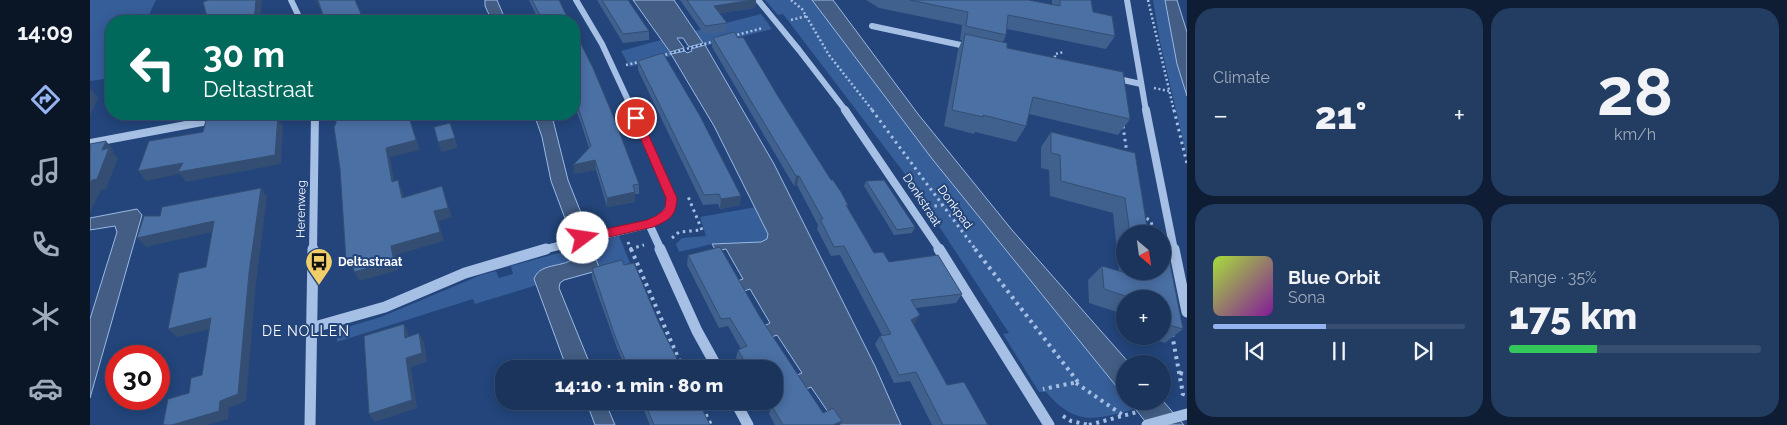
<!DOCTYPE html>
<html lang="en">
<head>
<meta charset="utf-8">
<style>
  body { margin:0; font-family:Raleway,sans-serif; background:#233c62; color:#f1f3f6; height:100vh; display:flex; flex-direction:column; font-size:19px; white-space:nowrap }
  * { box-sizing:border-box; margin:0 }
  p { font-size:16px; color:#9faabb }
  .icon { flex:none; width:28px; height:28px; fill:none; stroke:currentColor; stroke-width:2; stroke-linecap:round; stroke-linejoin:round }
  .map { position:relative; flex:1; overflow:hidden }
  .side { display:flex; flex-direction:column; gap:8px; padding:8px; background:#0e1d33; width:600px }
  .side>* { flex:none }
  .hud { position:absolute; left:15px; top:15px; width:475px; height:105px; border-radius:20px; box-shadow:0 2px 12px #0003,0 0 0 1px #384f72; background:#00695c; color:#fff; overflow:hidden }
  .needle { width:32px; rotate:151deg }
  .controls { position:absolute; left:1026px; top:225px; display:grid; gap:10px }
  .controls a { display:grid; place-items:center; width:55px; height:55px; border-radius:50%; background:#1a345c; box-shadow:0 2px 12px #0003,0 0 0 1px #384f72; font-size:25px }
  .speed { position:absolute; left:15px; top:345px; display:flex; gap:10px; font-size:25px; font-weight:700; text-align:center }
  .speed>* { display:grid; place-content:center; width:65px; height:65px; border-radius:50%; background:#1a345c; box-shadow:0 2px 12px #0003,0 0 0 1px #384f72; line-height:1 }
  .speed .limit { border:8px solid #d22; background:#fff; color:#111 }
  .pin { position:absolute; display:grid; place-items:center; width:42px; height:42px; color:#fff; margin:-21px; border:2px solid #fff; border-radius:50%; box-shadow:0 1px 5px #0007 }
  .me { position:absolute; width:55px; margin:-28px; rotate:76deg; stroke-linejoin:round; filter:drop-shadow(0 0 4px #0008) }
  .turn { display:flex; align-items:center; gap:18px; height:105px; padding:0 15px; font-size:22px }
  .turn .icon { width:65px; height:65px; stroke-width:2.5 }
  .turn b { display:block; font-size:35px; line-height:42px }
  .big { font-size:38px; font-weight:800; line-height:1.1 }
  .side .widget { flex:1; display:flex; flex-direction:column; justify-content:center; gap:8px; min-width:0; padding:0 18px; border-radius:20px; background:#233c62 }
  .side .dial { align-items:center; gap:0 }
  .dial b { font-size:65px; line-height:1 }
  .song { display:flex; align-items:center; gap:15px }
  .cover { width:60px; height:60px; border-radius:8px; background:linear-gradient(135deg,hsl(80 70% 55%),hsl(290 70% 35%)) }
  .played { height:5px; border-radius:2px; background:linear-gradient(90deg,#95b2f1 45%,#384f72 45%) }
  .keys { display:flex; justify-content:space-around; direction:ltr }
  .heat { display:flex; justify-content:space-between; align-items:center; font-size:28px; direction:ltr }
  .charge { height:8px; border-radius:4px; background:linear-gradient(90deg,#34c759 35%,#384f72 0) }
  .side .tiles { flex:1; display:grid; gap:8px; grid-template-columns:repeat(2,1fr) }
  .trip { position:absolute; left:405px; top:360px; width:288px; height:50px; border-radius:20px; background:#1a345c; box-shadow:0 2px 12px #0003,0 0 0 1px #384f72; font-weight:800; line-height:50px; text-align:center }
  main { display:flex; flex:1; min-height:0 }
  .tabs { display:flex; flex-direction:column; width:90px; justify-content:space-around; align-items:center; background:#0a1525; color:#9faabb }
  .tabs .icon { width:35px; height:35px }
  .tabs .active { color:#95b2f1 }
  .tabs b { font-size:22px; color:#f1f3f6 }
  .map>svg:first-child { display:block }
</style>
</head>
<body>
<main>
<nav class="tabs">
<b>14:09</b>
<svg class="icon active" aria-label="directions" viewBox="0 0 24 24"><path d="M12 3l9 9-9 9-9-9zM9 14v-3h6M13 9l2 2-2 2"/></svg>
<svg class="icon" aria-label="music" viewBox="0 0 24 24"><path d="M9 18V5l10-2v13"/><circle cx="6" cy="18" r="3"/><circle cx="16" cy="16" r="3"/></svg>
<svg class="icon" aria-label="phone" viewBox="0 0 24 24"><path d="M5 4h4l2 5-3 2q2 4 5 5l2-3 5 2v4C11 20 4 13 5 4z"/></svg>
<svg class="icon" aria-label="climate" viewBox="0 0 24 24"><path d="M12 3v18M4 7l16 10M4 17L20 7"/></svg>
<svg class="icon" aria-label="car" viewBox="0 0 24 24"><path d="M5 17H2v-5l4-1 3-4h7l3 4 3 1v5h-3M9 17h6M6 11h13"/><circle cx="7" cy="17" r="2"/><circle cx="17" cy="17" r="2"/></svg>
</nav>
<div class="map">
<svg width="1097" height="425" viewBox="0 0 1097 425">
  <rect width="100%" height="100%" fill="#23457b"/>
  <g fill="#365e99">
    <polygon points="0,0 66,0 56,21 21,21 21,78 0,81"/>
    <path d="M675,0h47l121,160 192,237v4h4l6,8c-42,12 -60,16 -89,-17h-7l-36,-58 6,-1 -80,-122h-6l-6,-10 7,-2 -141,-185 -5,1z"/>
    <polygon points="1063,0 1075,0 1087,64 1097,96 1097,157 1070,42"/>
    <polygon points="671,14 682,29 615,46 605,31"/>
    <polygon points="571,40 582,56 540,67 531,51"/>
    <polygon points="666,207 678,234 677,239 671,242 622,244 589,252 586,244 592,238 616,236 610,217"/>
    <polygon points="529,236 540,263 510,271 505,256 505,250 514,240"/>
    <polygon points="487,248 488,253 485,259 444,279 447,285 385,304 383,299 247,342 247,330 291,317 391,275 406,271 409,278 423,274 421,266"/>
  </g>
  <g fill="#435d84" stroke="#9abae6">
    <polygon points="395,0 407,0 416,21 402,21 395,6"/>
    <polygon points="543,0 584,0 613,43 599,47 593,38 587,38 594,48 580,52"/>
    <polygon points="722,0 743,0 828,114 922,230 1040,364 1035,364 1035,397 843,160"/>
    <polygon points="1075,0 1087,0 1097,32 1097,96 1087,64"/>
    <polygon points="615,45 684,164 785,366 811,425 747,425 721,387 711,391 702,377 712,373 687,335 679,338 672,327 680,323 660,289 651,292 645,282 653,279 636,249 626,251 622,244 671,242 677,239 678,234 624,126 581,54 595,51 597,53 602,51 601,49"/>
    <path d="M444,114h16l2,2 16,64 25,63 11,-3 -9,10v6l5,14 -36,10 -4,3 -1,5 33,81h-25l-33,-90c6,-19 36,-9 44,-26l-27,-72 -9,-44z"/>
    <polygon points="47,209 52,215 0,398 0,319 27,232 25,226 0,230 0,218"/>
    <polygon points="496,401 515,401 525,425 505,425"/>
    <polygon points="1039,401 1073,401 1094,425 1058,425"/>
  </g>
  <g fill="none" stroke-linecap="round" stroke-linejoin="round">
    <g stroke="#a6c0e5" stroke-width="2.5" stroke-dasharray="2 2.5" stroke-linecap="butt">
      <polyline points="701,0 712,9 739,55 783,111"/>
      <polyline points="1058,0 1084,111"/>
      <polyline points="701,20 717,16"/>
      <polyline points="643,36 673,28"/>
      <polyline points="571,56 625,41"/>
      <polyline points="965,62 965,54 974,52"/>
      <polyline points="536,65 553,61"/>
      <polyline points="1064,88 1079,91"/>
    </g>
    <g stroke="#a6c0e5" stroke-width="3" stroke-dasharray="2.5 4" stroke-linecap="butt">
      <polyline points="782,110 886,250"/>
      <polyline points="1084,110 1097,164"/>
      <polyline points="1033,126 1037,154"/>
      <polyline points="838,207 852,205"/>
      <polyline points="1051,215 1061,221 1064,234"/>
      <polyline points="582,238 589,232 612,230 597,194"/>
      <polyline points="538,242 541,250"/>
      <polyline points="540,249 554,245"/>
    </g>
    <g stroke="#a6c0e5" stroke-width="4" stroke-dasharray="3 4.5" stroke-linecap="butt">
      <polyline points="541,249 593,369"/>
      <polyline points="885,249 988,382 953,389"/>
      <polyline points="1082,334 1093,394 1091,399"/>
      <polyline points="1090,373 1097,375"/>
      <polyline points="986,383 1034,416"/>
      <polyline points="609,401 621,425"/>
      <polyline points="973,416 981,421 999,425"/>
      <polyline points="999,425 1047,412"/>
    </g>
    <g stroke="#a6c0e5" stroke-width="6">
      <polyline points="201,0 211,21"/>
      <polyline points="486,0 512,44 543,111"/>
      <polyline points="668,0 709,50 756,111"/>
      <polyline points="1037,0 1056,111"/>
      <polyline points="782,26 880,47"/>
      <polyline points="1024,78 1051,84"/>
    </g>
    <g stroke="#a6c0e5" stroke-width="8">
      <polyline points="755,110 850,250"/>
      <polyline points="1056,110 1084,250"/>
      <polyline points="0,143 128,119"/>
      <polyline points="559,224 571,250"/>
      <polyline points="223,250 225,114"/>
      <path d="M452,250l107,-26c15,-7 20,-10 23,-26l-40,-88"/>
    </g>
    <g stroke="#a6c0e5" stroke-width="11">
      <polyline points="570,249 607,331 628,369"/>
      <polyline points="849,249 959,425"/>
      <polyline points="1084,249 1097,312"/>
      <polyline points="221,328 295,307 375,273 456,249"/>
      <polyline points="645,401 658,425"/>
      <polyline points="220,425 223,249"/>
      <polyline points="1057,425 1097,414"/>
    </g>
  </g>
  <g fill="#40608d">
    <polygon points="439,0 469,0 479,21 449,21"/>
    <polygon points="507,0 538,0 559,31 559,40 533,43"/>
    <polygon points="590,0 666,0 665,8 630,13 637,23 636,32 614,34"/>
    <polygon points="776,0 938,0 962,5 962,0 1001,0 1003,12 1025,36 1016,49 917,29 916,35 913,42 917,48 1040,119 1028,135 939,114 936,126 926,142 885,132 884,134 854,126 868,50 872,40 870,40 872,25 789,8"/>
    <polygon points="484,30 549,184 549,194 545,194 545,202 517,207 506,170 484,174 499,148 491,123 484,105"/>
    <polygon points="623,38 689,98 741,180 758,205 757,208 784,253 799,262 872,294 866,303 826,308 830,315 823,325 857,385 898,425 842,425 820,381 804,383 785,344 790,336 792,335 750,255 741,256 727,229 728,225 707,185 704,186 622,47"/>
    <polygon points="548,61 650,205 630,209 628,204 613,205 548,70"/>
    <polygon points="961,132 1045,153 1058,233 1061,234 1035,234 1035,271 1072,271 1093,329 1075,343 1053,336 1072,336 1072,299 1035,299 1035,330 1029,328 1027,312 999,303 998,280 1012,266 1029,271 1023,213 960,196 959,170 951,168 951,147"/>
    <polygon points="776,181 825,227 822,233 804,235 774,186"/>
    <polygon points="598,255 670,317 733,413 752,421 750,425 685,425 679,414 681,408 676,401 684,401 684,369 652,369 646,358 648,350 651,349 638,326 629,328 597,265"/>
    <polygon points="534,265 569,323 592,369 536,369 527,348 502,278 502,268"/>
    <polygon points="550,401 608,401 620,425 560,425"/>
  </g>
  <g fill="#344e73">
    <polygon points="166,0 172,0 170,21 164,21"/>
    <polygon points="226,0 228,0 231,7 229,8"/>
    <polygon points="662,0 666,0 665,8 623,14 624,6"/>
    <polygon points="1,89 8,98 0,116 0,90"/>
    <polygon points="185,114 191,114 190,121 193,126 191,164 96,182 90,174 56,181 48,171 185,117"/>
    <polygon points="318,114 330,150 300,157 306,191 302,182 296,148"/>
    <polygon points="365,138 368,148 351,152 348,142"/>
    <polygon points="16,141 24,151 23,153 28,158 16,189 11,190 0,212 0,183"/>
    <polygon points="505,160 506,170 484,174 483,165"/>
    <polygon points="706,176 709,176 707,185 704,186"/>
    <polygon points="308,180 312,190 316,208 312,198"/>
    <polygon points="352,186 362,217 348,221 354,241 306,255 308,270 270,281 264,272 301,246 344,211"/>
    <polygon points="171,188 177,197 166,282 156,401 139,408 138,419 117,425 82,425 130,401 159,273"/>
    <polygon points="545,192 545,202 517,207 517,198"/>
    <polygon points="651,196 650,205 630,209 631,199"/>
    <polygon points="124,221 131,230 56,247 47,238"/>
    <polygon points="263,258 268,267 262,269 256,260"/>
    <polygon points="830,315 824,324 816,329 821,320"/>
    <polygon points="121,318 129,327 87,337 78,329"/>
    <polygon points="314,324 318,333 320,346 315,338"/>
    <polygon points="329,333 334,342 337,362 321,367 327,408 285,422 279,414 316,358"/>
    <polygon points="752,421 750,425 743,425"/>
  </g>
  <g fill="#4b70a4" stroke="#344e73">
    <polygon points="119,0 166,0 164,21 116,21 117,17 113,2"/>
    <polygon points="228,0 265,0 274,21 235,21"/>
    <polygon points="442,0 469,0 479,21 453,21"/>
    <polygon points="512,0 538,0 559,31 533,34"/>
    <polygon points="597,0 662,0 624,6 637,23 615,26"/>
    <polygon points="820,0 938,0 970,6 970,0 1001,0 1003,12 1022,16 1025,36 918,15 916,35 876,26 878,12"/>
    <polygon points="484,30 503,68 524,118 549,184 543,185 545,192 517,198 505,160 483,165 501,146 490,113 484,98"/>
    <polygon points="644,32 648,38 653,37 689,98 741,180 743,180 751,192 758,205 756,205 784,253 793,252 799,262 848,255 872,294 821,300 830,315 821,320 857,385 874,382 898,425 853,425 826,372 809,375 790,336 801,334 754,246 744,247 730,219 733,219 709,176 706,176 623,38"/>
    <polygon points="875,34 917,43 917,48 1033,72 1040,119 943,97 936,126 893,115 893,117 862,110"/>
    <polygon points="573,53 610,116 651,196 631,199 629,194 614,195 548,61"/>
    <polygon points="135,114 185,114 185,117 188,116 185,155 88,172 93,163 48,171 59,141 113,132 116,120 127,118 128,115"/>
    <polygon points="246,114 318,114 326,140 296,148 302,182 308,180 312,198 352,186 358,208 344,211 350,232 301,246 304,261 264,272 263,258 256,260 250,169 244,127 246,124"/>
    <polygon points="360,123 365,138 348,142 344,127"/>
    <polygon points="961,132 1045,153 1058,233 1061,234 1040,234 1035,198 971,181 970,155 961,153"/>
    <polygon points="16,141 12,150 19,148 7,179 2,180 0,183 0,144"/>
    <polygon points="794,180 825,227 807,230 776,181"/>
    <polygon points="171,188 159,273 148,394 130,401 129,411 82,425 73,425 78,399 99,393 101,378 112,375 121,318 78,329 89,273 116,267 124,221 47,238 54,216 70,216 72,207"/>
    <polygon points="1072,237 1075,238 1093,329 1072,323 1072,299 1042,299 1042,298 1014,289 1012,266 1046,276 1046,271 1072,271"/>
    <polygon points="630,247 670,317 733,413 743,408 752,421 743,425 693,425 682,406 686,404 684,400 684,369 659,369 648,350 657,346 640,318 631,319 598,255"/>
    <polygon points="532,260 534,265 544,263 569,323 592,369 539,369 526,339 502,268"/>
    <polygon points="314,324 315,338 329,333 332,353 316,358 322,400 279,414 274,336"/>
    <polygon points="554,401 608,401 620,425 564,425"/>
  </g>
  <path fill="#e11d48" stroke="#92132f" d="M546,115l5,3 36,80c-1,18 -7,22 -24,29l-70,16 -5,-1 -1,-4 1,-3 69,-15 9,-4 9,-7 1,-11 -34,-80z"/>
  <defs>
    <symbol id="bus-pin" viewBox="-11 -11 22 30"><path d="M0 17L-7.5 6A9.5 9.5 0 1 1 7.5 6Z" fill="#f0cf6a" stroke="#23457b"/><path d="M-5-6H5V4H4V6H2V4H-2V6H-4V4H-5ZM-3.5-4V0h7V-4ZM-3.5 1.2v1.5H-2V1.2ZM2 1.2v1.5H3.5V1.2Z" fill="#111"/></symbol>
  </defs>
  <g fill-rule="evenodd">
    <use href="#bus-pin" x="213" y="246" width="32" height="43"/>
  </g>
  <g text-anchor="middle" stroke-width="4" stroke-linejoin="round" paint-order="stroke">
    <g font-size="12" fill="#fff" stroke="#23457b">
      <text transform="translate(832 200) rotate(57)" y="4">Donkstraat</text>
      <text transform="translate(865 207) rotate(54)" y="4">Donkpad</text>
      <text transform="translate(211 209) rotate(-89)" y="4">Herenweg</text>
    </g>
    <g font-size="12" font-weight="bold" fill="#fff" stroke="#23457b" text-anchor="start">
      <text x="248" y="266">Deltastraat</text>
    </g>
    <g font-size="14" letter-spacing="1" fill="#fff" stroke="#23457b">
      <text x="216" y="336">DE NOLLEN</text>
    </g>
  </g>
</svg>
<div class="controls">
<a><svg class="needle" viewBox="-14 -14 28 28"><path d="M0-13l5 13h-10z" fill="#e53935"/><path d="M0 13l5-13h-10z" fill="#9faabb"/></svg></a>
<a>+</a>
<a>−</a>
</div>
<div class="speed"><div class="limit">30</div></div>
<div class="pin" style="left:546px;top:118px;background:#d93025"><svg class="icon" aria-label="arrive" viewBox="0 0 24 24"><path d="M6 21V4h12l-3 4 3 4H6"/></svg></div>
<svg class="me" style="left:493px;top:238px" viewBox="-20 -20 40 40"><circle r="19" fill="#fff"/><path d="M0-13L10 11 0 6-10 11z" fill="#e11d48"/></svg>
<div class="trip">14:10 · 1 min · 80 m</div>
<div class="hud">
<div class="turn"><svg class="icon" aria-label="left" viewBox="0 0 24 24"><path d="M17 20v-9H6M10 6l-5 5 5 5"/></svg><div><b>30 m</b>Deltastraat</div></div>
</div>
</div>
<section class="side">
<div class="tiles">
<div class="widget"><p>Climate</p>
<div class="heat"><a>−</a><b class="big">21°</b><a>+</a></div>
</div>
<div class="widget dial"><b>28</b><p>km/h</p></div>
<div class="widget">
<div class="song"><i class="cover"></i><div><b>Blue Orbit</b><p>Sona</p></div></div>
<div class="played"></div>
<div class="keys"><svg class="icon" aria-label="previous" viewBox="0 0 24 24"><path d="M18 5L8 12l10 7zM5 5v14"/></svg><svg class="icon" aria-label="pause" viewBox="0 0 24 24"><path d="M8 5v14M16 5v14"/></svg><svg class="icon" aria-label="next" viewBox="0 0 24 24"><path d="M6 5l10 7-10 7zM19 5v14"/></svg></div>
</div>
<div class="widget"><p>Range · 35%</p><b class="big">175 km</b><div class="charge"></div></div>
</div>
</section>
</main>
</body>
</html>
